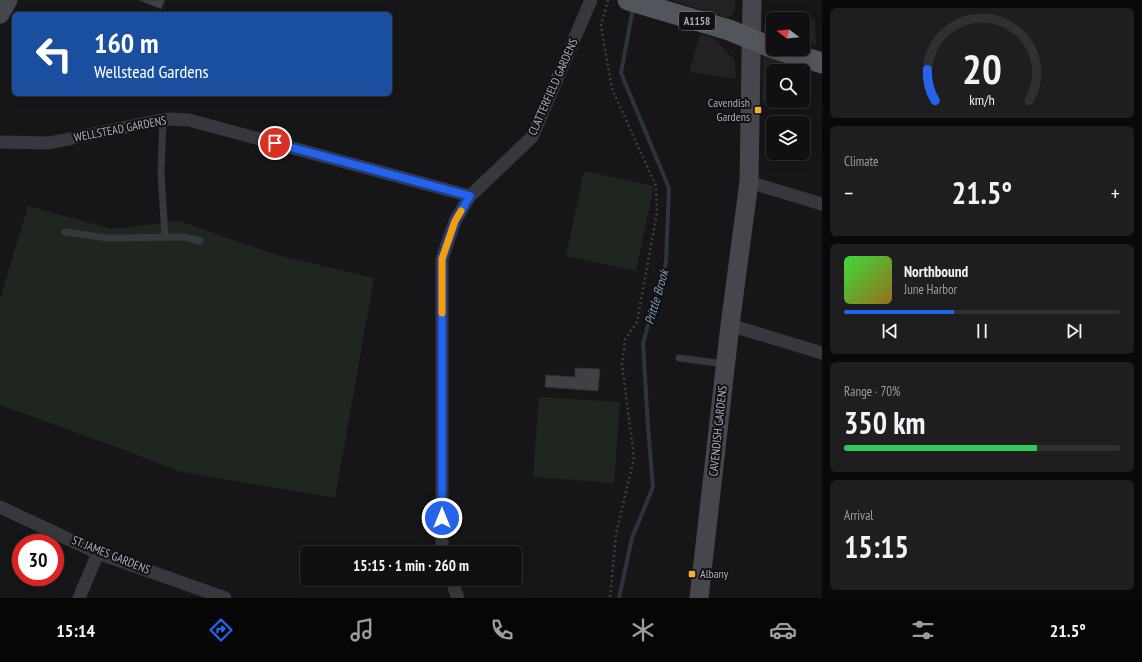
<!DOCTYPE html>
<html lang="en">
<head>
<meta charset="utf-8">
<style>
  body { margin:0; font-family:"PT Sans Narrow",sans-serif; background:#1e1e20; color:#f1f3f6; height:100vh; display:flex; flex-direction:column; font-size:15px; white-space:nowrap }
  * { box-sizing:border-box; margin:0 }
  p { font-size:13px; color:#9c9d9f }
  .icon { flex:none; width:22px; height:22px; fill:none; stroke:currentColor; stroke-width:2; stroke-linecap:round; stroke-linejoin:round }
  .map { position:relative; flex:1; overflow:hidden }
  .side { display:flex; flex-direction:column; gap:8px; padding:8px; background:#09090a; width:320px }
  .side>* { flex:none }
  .guide { position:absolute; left:12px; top:12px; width:380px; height:84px; border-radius:6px; box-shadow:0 2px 10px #0003,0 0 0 1px #303032; background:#1a4fa0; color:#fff; overflow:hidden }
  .needle { width:26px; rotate:286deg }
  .tools { position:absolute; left:766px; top:12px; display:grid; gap:8px }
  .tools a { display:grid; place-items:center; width:44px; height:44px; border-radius:6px; background:#101012; box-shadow:0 2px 10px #0003,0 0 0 1px #303032; font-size:20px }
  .speed { position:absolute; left:12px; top:534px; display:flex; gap:8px; font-size:20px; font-weight:700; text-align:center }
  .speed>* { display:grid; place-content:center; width:52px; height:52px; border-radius:50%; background:#101012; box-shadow:0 2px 10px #0003,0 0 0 1px #303032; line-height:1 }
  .speed .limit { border:6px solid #d22; background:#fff; color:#111 }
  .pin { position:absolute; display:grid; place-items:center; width:34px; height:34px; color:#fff; margin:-17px; border:2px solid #fff; border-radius:50%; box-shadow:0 1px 4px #0007 }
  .me { position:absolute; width:44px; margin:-22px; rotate:0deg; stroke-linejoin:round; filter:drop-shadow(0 0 3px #0008) }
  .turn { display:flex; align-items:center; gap:14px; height:84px; padding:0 16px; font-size:18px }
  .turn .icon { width:52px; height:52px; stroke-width:2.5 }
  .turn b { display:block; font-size:28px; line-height:34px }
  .big { font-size:30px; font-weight:700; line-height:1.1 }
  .side .widget { flex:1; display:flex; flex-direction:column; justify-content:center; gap:6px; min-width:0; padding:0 14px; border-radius:6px; background:#1e1e20 }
  .side .dial { align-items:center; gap:0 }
  .dial svg { height:104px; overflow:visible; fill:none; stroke:#303032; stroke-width:7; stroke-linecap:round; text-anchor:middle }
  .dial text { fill:#f1f3f6; stroke:none }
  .song { display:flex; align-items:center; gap:12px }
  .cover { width:48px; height:48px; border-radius:6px; background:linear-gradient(135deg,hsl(120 70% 55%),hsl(40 70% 35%)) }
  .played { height:4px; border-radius:2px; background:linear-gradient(90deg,#2563eb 40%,#303032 40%) }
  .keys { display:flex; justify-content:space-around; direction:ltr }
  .heat { display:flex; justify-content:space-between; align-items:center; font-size:22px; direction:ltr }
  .charge { height:6px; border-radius:3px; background:linear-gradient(90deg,#34c759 70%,#303032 0) }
  .trip { position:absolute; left:300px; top:546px; width:222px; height:40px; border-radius:6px; background:#101012; box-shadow:0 2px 10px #0003,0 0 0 1px #303032; font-weight:700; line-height:40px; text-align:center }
  .tab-bar { display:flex; height:64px; justify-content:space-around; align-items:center; background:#060607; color:#9c9d9f }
  .tab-bar .icon { width:28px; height:28px }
  .tab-bar .current { color:#2563eb }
  .tab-bar b { font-size:18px; color:#f1f3f6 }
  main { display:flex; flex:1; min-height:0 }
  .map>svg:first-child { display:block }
</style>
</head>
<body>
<main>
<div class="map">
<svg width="822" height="598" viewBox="0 0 822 598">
  <rect width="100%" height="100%" fill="#161618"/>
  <g fill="#222225">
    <polygon points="671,0 735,0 735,10 732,15 727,18"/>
    <polygon points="803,19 815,19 816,46 803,42"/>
    <polygon points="700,34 714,38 735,61 736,79 689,72"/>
    <polygon points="763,53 789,62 786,71 773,71 774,102 762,102"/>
  </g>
  <g fill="#1e261f">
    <polygon points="584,171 654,186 636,271 566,256"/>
    <polygon points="28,206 112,229 179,221 277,255 374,278 335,498 178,471 127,451 0,405 0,299"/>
    <polygon points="539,397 620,402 614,483 533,477"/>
  </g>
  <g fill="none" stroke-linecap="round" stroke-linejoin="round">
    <polyline stroke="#2c353c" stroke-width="4" points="619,598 632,538 653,487 648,427 643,343 666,262 669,188 621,73 633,8"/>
  </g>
  <g fill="#404145" stroke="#303034">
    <polygon points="139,0 165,0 161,9"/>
    <polygon points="765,24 773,24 773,38 765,35"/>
    <polygon points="575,368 600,369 598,391 545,387 546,375 575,377"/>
  </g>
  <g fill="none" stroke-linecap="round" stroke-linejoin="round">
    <polyline stroke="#3d3f44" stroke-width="2.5" stroke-dasharray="2 3" stroke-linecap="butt" points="608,0 601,26 612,89 656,186 657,213 637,322 625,340 622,364 634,458 616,534 610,598"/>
    <g stroke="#37383d" stroke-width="7">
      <polyline points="163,121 161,173 165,237"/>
      <polyline points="65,232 108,238 184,237 200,241"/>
      <polyline points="679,358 725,364"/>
    </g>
    <g stroke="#37383d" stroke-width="13">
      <polyline points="0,142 49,143 146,123 170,119 189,120 470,196"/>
      <polyline points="749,182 822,204"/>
      <polyline points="730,325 822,353"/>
      <polyline points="0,507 98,553 225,598"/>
      <polyline points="444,553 442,548 442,259 455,221 470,196 532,137 591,0"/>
      <polyline points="451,579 458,598"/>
      <polyline points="79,598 98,553"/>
    </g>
    <g stroke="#45474d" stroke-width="19">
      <polyline points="0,14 8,0"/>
      <polyline points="699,598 730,325 749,182 752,0"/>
    </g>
    <g stroke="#53555c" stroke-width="21">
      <polyline points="628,0 729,30 773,48"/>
      <polyline points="776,49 822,63"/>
    </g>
  </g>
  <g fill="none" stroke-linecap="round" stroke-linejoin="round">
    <defs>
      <polyline id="route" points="275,143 470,196 455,221 442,259 442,518"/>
    </defs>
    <use href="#route" stroke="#184099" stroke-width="10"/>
    <use href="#route" stroke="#2563eb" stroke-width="7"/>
    <polyline stroke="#f59e0b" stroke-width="7" points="442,313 442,259 455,221 461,211"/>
  </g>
  <g fill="#f2b134" stroke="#111113" stroke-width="1.5">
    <rect x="754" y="106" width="8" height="8" rx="2"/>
    <rect x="688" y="570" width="8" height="8" rx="2"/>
  </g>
  <g text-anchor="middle" stroke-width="4" stroke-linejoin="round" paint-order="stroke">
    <rect fill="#111113" stroke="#7b7e86" stroke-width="1" x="679" y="12" width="36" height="18" rx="3"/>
    <g font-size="11" font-weight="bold" fill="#a8adb8">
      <text x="697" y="25">A1158</text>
    </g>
    <g font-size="12" fill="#a8adb8" stroke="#111113">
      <text transform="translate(553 87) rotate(-66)" y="4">CLATTERFIELD GARDENS</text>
      <text transform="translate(120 129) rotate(-11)" y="4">WELLSTEAD GARDENS</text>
      <text transform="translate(718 431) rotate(-84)" y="4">CAVENDISH GARDENS</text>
      <text transform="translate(111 555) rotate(22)" y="4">ST. JAMES GARDENS</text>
    </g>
    <g font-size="12" fill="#a8adb8" stroke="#111113" text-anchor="end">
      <text x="750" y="107">Cavendish<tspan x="750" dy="14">Gardens</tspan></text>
      <text x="700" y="578" text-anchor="start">Albany</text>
    </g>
    <g font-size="13" font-style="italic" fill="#7f9bb3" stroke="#111113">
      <text transform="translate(656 297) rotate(-74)" y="5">Prittle Brook</text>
    </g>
  </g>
</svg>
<div class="tools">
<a><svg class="needle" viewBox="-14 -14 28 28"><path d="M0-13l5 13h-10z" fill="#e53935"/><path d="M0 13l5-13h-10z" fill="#9c9d9f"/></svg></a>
<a><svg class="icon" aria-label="search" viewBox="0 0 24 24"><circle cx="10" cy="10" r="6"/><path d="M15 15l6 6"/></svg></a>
<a><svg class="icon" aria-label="layers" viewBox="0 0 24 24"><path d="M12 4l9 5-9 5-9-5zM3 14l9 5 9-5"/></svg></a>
</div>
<div class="speed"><div class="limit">30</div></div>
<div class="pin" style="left:275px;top:143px;background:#d93025"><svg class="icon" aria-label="arrive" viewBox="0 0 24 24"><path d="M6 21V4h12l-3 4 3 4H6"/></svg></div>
<svg class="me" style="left:442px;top:518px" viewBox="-20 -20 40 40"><circle r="17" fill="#2563eb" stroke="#fff" stroke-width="3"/><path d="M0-11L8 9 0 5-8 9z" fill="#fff"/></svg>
<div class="trip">15:15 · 1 min · 260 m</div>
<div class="guide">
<div class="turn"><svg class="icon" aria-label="left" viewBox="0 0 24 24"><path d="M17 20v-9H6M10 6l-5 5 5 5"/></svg><div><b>160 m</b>Wellstead Gardens</div></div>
</div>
</div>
<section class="side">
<div class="widget dial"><svg viewBox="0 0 100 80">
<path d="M14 69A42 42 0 1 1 86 69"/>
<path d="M14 69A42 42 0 0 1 8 45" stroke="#2563eb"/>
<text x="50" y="56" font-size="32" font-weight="700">20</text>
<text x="50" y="72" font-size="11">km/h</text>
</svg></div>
<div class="widget"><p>Climate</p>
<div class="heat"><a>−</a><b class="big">21.5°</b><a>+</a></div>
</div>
<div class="widget">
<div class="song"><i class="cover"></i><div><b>Northbound</b><p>June Harbor</p></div></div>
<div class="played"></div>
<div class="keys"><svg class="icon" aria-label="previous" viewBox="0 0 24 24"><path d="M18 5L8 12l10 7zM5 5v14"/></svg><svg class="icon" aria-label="pause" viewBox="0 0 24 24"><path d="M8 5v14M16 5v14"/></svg><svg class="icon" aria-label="next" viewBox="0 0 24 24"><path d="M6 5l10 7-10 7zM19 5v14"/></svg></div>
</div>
<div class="widget"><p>Range · 70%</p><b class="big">350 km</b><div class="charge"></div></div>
<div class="widget"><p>Arrival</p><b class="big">15:15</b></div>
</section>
</main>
<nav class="tab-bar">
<b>15:14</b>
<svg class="icon current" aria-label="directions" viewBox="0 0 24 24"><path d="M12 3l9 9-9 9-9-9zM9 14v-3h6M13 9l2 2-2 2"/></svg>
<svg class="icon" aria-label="music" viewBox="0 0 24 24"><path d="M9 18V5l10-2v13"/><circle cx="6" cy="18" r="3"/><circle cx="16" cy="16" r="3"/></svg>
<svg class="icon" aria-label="phone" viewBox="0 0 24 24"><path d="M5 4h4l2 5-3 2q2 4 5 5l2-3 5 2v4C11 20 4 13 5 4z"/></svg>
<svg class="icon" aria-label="climate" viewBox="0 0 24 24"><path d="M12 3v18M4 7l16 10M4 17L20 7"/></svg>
<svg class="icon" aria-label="car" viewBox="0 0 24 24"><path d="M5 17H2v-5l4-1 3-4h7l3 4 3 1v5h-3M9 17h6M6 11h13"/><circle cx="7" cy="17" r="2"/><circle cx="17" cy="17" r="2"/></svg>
<svg class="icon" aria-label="filters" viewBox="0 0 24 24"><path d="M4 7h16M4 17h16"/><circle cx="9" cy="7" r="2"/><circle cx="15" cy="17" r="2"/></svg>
<b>21.5°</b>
</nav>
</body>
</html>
